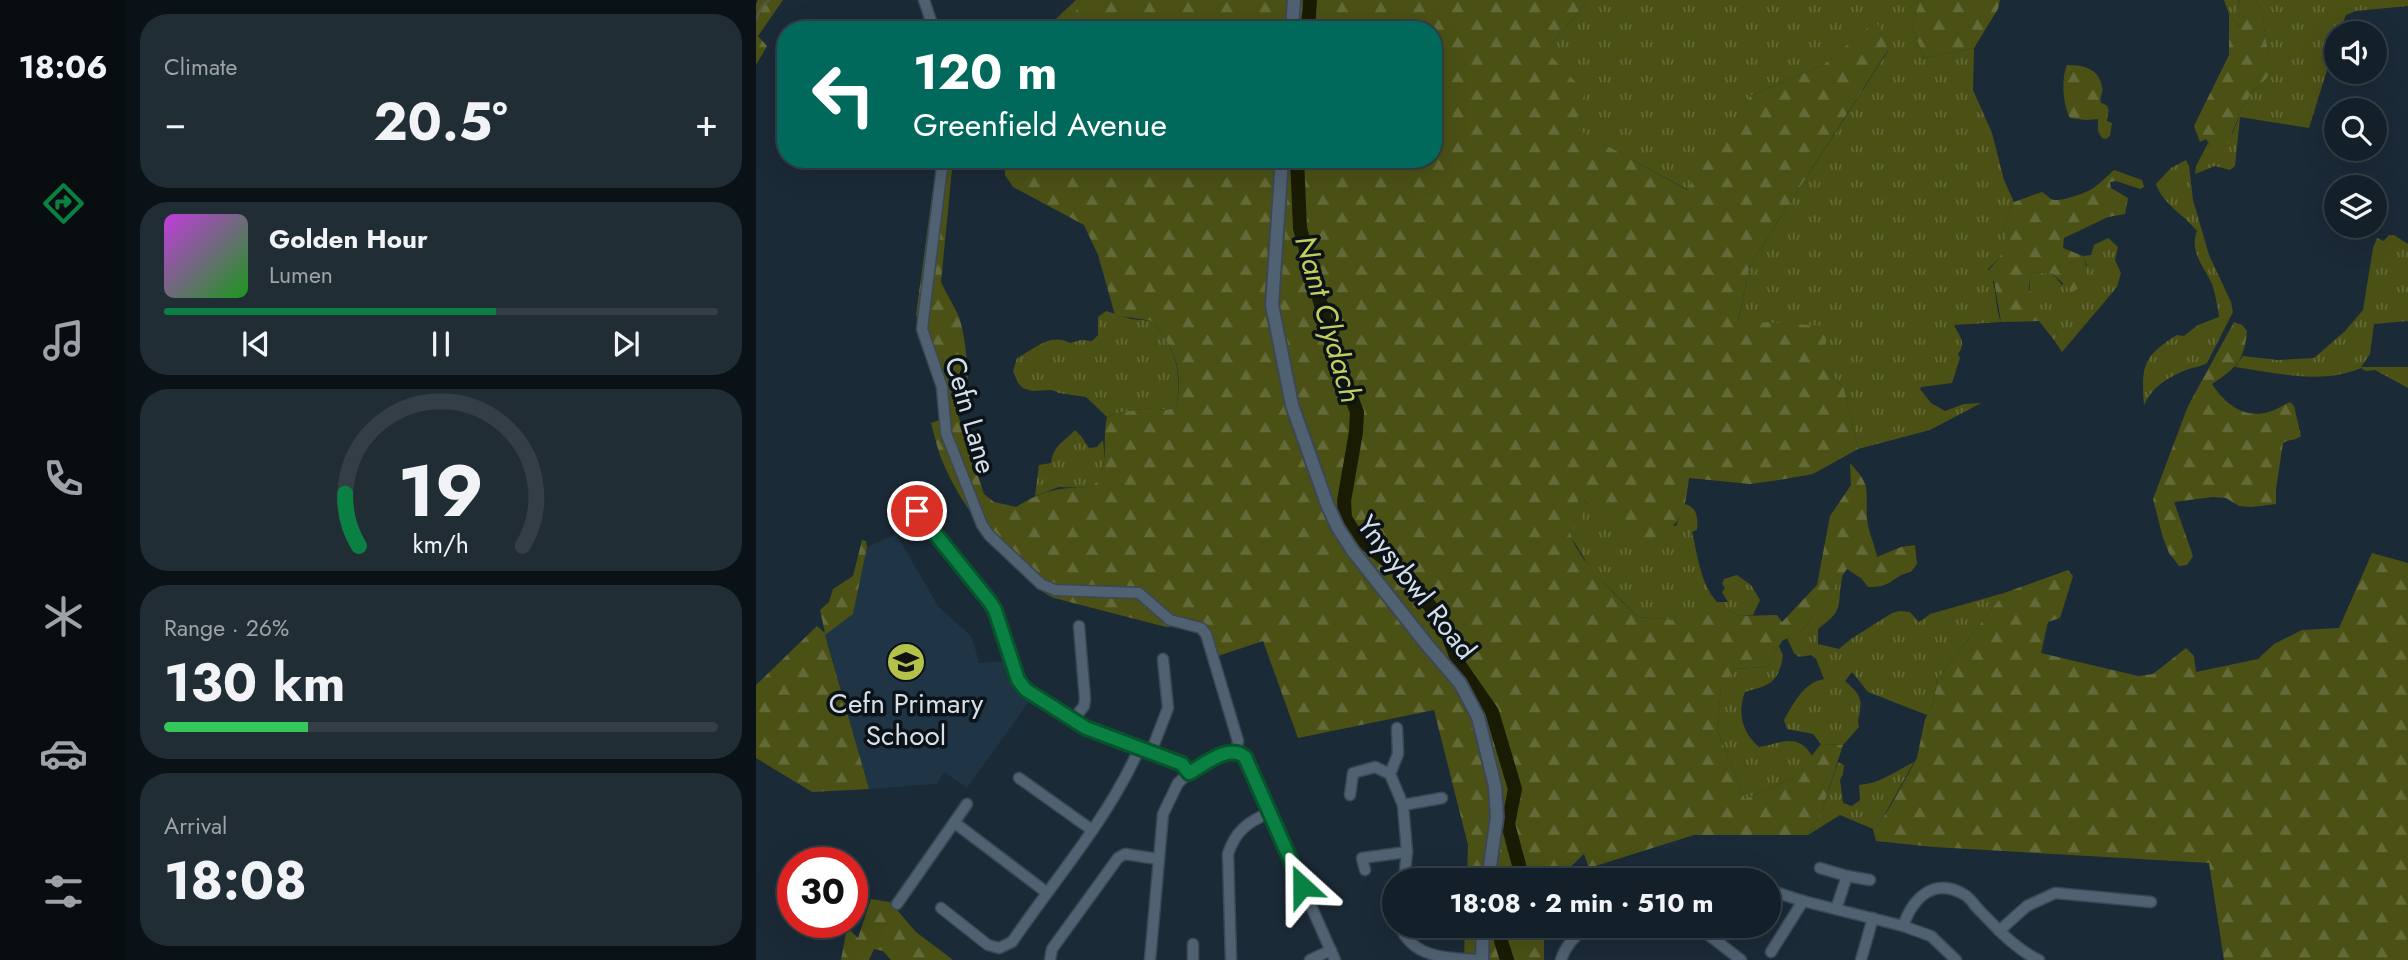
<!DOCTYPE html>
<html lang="en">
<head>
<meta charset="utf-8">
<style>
  body { margin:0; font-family:Jost,sans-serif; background:#212d35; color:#f1f3f6; height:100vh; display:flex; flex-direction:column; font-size:26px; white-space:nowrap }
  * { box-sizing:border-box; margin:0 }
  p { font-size:23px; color:#9da3a8 }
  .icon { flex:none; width:38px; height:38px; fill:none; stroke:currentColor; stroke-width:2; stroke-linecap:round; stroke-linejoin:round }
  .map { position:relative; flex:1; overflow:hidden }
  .drawer { display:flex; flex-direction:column; gap:14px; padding:14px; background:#0b1217; width:630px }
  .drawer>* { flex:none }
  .hud { position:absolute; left:21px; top:21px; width:665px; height:147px; border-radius:28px; box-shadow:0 7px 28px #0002,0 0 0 2px #333e46; background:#00695c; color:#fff; overflow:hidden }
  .controls { position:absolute; left:1568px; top:21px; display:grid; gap:14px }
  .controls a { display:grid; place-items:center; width:63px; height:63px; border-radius:50%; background:#142029; box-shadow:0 7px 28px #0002,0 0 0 2px #333e46; font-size:35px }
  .speed { position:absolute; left:21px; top:847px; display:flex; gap:14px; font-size:35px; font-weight:700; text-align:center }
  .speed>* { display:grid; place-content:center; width:91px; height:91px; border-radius:50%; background:#142029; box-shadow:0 7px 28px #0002,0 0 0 2px #333e46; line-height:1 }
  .speed .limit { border:10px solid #d22; background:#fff; color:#111 }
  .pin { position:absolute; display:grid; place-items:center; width:60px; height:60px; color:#fff; margin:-30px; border:4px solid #fff; border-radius:50%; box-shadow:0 2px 7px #0007 }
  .me { position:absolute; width:77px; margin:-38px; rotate:336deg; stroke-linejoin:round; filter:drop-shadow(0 0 5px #0008) }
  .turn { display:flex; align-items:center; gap:24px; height:147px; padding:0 21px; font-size:32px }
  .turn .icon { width:91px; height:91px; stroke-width:2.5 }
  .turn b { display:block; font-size:49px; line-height:60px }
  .big { font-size:52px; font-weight:700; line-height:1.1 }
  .drawer .tile { flex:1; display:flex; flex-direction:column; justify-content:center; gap:10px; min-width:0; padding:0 24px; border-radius:28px; background:#212d35 }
  .drawer .dial { align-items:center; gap:0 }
  .dial svg { height:182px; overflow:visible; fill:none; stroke:#333e46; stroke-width:7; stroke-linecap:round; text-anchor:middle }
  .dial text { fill:#f1f3f6; stroke:none }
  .song { display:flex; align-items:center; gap:21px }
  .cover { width:84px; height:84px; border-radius:10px; background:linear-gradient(135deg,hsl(290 70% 55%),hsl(120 70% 35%)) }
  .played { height:7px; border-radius:4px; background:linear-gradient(90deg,#0b8043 60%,#333e46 60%) }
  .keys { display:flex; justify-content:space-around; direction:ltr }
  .heat { display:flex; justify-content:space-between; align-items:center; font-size:38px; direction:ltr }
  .charge { height:10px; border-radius:5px; background:linear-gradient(90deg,#34c759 26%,#333e46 0) }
  .trip { position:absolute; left:626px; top:868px; width:399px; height:70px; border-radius:35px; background:#142029; box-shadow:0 7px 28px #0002,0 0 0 2px #333e46; font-weight:700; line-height:70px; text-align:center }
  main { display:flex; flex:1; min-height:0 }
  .menu { display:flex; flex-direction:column; width:126px; justify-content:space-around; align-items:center; background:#080d10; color:#9da3a8 }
  .menu .icon { width:49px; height:49px }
  .menu .on { color:#0b8043 }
  .menu b { font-size:32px; color:#f1f3f6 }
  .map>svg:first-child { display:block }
</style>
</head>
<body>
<main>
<nav class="menu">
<b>18:06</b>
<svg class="icon on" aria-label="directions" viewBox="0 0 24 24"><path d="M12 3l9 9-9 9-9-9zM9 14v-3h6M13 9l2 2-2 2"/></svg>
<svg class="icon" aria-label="music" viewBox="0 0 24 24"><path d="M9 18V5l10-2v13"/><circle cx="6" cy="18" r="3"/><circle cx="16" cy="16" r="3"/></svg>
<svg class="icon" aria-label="phone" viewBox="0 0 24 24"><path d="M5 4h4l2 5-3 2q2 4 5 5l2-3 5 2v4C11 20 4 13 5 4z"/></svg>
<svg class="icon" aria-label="climate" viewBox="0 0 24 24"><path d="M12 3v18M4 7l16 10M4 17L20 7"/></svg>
<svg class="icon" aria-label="car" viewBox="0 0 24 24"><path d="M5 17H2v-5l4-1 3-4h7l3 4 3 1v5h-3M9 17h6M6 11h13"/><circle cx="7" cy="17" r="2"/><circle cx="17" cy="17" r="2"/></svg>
<svg class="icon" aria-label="filters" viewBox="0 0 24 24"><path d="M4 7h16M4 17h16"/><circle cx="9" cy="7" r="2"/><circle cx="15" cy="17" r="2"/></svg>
</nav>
<section class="drawer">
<div class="tile"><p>Climate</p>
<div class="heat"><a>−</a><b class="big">20.5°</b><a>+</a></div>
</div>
<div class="tile">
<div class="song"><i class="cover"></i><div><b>Golden Hour</b><p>Lumen</p></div></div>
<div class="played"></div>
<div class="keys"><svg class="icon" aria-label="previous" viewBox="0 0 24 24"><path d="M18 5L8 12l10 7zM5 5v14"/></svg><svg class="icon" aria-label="pause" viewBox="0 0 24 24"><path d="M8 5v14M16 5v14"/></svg><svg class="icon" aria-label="next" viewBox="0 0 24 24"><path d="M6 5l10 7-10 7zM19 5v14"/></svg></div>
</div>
<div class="tile dial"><svg viewBox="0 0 100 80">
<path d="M14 69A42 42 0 1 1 86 69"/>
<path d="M14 69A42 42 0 0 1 8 46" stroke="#0b8043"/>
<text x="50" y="56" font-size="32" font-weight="700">19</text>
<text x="50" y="72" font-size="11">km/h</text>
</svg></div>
<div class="tile"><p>Range · 26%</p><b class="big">130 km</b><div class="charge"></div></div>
<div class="tile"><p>Arrival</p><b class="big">18:08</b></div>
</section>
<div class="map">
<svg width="1652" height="960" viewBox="0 0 1652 960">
  <defs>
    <pattern id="grass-tufts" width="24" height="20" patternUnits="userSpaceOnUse" patternTransform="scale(1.75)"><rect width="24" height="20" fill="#4b5115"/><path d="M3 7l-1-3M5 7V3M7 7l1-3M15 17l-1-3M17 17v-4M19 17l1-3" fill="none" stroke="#646a37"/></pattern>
    <pattern id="forest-firs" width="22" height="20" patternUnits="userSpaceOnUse" patternTransform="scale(1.75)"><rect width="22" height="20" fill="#4b5115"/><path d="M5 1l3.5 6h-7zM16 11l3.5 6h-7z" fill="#646a37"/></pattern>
  </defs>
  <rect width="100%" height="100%" fill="#1b2a37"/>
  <polygon fill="#1f3445" points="140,534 182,606 216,637 223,663 249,661 256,682 274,700 211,788 188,772 181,784 113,789 69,634 97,614 111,547"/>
  <g fill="url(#grass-tufts)">
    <polygon points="320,0 323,0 314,30 288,30"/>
    <path d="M832,0h333l-10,24 13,34 50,-10 -1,42 19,43 12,47 10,22 -10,21 3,23 -8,12 -11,11c10,19 6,34 13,53l-47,3c5,11 13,17 4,29l2,4 -8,25 -31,4 -1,2 11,14 14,8 19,-7 17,-1 -51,27 -72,19 -14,-61 -20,-21 -86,-45 12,-57 138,-214 -12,-29 -53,43 -73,31 -62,94 -114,-62 -28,-77z"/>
    <polygon points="1468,0 1484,0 1482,7 1485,28 1473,14"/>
    <polygon points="1500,0 1652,0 1652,6 1600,11 1590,15 1583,33 1580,33 1580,41 1553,128 1484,117 1479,166 1474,170 1459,166 1439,174 1440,166 1452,143 1455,147 1477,133 1486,109 1496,92 1511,78 1520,60 1512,51 1506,15"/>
    <path d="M1430,160l3,6 4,34 16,55 22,47 2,10 -26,51c-6,4 -14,4 -21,7 -18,7 -34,17 -42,35 -3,-39 -1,-49 33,-70l7,1 14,-11 21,-8c0,-5 -5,-28 -7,-33 -8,-17 -23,-33 -15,-53 -13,-16 -35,-28 -41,-47l15,-16z"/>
    <path d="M1633,235h5l14,9v77l-34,3 -4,30 -9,13h47v21l-33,-18 -9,1 -5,-3c-40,17 -84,5 -126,-1l8,-11 35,4 36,-2 31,-27 18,-21 10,-62 4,-10 7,3z"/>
    <path d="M1352,238l10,9 -3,13 6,13 -4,14 -55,65 -8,-12 3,-6c-4,-11 -12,-12 -20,-19 -6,-7 -8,-30 -7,-39l5,-4 18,2 9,11 25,-20 -4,-9 8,-1 3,-10z"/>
    <path d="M350,311l25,8 21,2c25,31 29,47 25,86 -9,4 -13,2 -23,2 -15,-1 -33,3 -47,8l-21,-20 -27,-4 -7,-3 -20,1 -9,-3 -5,-5 -5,-12 4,-13c16,-8 33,-26 53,-15l11,-3 11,1 6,-6v-18z"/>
    <path d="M319,430l6,6 8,12 8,-1 6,-7c2,20 3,34 -12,48l-32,-1 -24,9 4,-31 12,-2c3,-19 12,-20 24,-33z"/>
    <path d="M825,499h3c11,24 67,23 92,27l9,-22c13,4 13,15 12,26l-5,2c6,24 8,51 25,70h11l-6,-10 3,-4 -3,-4 2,-5 13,-4 14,10 9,15 -7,15 -14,1 -18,-10 -44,14 -39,-3 -46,-46 -22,-36 -1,-9 10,-16 -1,-10z"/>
    <path d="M1087,574c-8,31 5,33 -25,55v15l21,5 12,-10 41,-26 8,-2 10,1 9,10 11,-8 74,-21 -67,87 -4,24 -6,11 -59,-23 -16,-20 -7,9c9,8 18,15 15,29 -1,8 -3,9 -1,17l-16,18 -22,-1 -8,-10 -26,-5 -3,-9c10,-17 19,-37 40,-41l-8,-20 -5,-4 -12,2 -5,-4 -7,-15 17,-9z"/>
    <path d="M1023,646l4,10c-5,28 -14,29 -38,36 -8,21 -3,40 14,55 23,-4 39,-15 53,9l-18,22 -49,21 -28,-69 4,-43 14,-18 32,-2z"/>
    <path d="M1082,762l6,3 -1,9 -3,6 3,23 9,3 8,-6 -1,-15c20,-1 37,-14 55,-23l-33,59 -8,8 -33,-14 -32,20 14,-25z"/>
  </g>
  <g fill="url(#forest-firs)">
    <polygon points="2,0 27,0 2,36 11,46 0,65 0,4"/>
    <path d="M323,0h509l-42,51 39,41 -10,36 112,62 63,-94 73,-31 53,-44 12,29 -138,215 -12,56 89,5 -3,41 20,21 14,61 -45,25 -34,6 -29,4 -61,-6c-6,46 -8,45 -47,66l-51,-35 -7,-10 -6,1 4,19 -5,10 -8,-2c2,28 49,70 69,90l39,3 21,-16 23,2 18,10 38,-1 5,7 35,-37 13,-69 21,-31 -1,-22c23,25 15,26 17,56 1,12 8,26 10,38l24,-10 14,-2 2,19 -6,8c-20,4 -18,16 -43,15l-6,-8 -15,-10 -43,60 -22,12 -15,26 -32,2 -14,19 -4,42 28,69 49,-21 27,-34 22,1 -21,65 -14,25h-114l-105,33 -5,-14 -27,26h-90l1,-35 -34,-135 -136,28 -35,-97 -45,15 -20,-29h-32l-112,-29c-38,-17 -94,-94 -110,-133 -6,-13 -9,-28 -13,-42l9,-3v-21l-24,-84 21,-156h16l-12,123c5,12 13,23 18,35 8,24 9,59 10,85l-11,13 26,79 10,8 22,5c28,-17 43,-20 75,-19 21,-20 10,-45 16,-71 14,-5 32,-9 47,-8 9,0 14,2 23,-2 5,-39 0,-55 -25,-86l-37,-6 -17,-60 -14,-30 -71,-38 -8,-12v-16h428v-129h-363z"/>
    <polygon points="1165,0 1244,0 1242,9 1218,48 1168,58 1155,24"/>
    <polygon points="1484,0 1500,0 1506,15 1512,51 1521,59 1511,78 1496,92 1486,109 1472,143 1455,147 1450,139 1444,142 1438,126 1473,55 1473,14 1484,27 1482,7"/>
    <path d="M1311,65c16,0 32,3 35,22 2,6 -3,9 -1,16 11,3 7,9 6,18l5,2 -2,13 -4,3 -4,-1 -4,-7v-12l-12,1 -16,-2c-7,-13 -9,-39 -3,-53z"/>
    <path d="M1358,170l28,10 2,7 -4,2 -24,-8 -6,1 1,6 17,10 -3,16 -17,3 -44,21 -1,10 20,8c6,13 4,30 -11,36l-19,-18 -18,-2 -5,4 -1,13 10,15 -2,10 17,13 3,7 -3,6 -15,-19 -38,1 -7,-41 -10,1 -2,-4 17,-20 7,-12 -2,-23 10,-21 28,-10c4,2 6,5 9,7 6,4 31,-5 37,-8 9,-4 19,-15 26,-21z"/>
    <path d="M1478,322l8,3 5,6c-3,31 -11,37 -35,53 13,20 32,35 57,28 7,-2 14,-7 21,-10l4,4 7,30c-6,5 -12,3 -18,7l-7,46v15l-25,3 -12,-1 -13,-8 -13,-1 -39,5 19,54 -6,9 -8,1 -10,-13 -6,-15 -10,-39 35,-93z"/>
    <polygon points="106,540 110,541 111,547 97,614 69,635 113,789 56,792 0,758 0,685 61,626 69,633 64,610 73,602 77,589 97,576"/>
    <polygon points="1616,553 1652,563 1652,960 1468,960 1453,863 1178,847 1120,841 1117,829 1125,821 1135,805 1161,758 1169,719 1177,704 1181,680 1248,593 1312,570 1317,576 1304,618 1292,622 1285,653 1382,676 1397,674 1430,648 1438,656 1440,672 1502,659 1518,644 1546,630 1583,628"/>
    <polygon points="115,899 134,902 160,932 197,960 135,960 127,951 118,949 113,960 85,960 91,927 102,938"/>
    <polygon points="709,926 788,926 788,960 708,960"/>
  </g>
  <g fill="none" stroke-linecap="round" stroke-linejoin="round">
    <polyline stroke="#525647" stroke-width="2.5" points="0,20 6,6 13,0"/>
    <g stroke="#191c02" stroke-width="14">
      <polyline points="552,30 554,0"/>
      <polyline points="541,159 544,228 578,353 601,412 600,432 588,501 589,518 600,536 654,579 688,625 704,666 736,712 759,789 752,824 764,869 761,880"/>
      <polyline points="749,926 745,941 751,960"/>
    </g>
    <defs>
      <g id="minor">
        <polyline points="168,0 178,30"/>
        <polyline points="187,159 166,329 186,387 190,433 226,525 233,535 285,584 299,590 383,593 414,620 445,628 450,634 482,741 480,752"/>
        <polyline points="161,511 239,610 265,686 330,728 426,764 433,773 471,753 480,752"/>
        <polyline points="317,720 328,706 329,699 323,626"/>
        <polyline points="641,728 642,754 634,774 647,805 651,852 648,880"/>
        <polyline points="395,752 412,708 407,659"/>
        <polyline points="480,752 489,757 579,960"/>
        <polyline points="263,778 336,830"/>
        <polyline points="594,795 597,773 619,767 634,774"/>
        <polyline points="647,805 686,798"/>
        <polyline points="199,823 290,892"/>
        <polyline points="1064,868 1091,876 1080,909"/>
        <polyline points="609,870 606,858 651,852"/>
        <polyline points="1091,876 1114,880"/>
        <polyline points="1013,890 1047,901 1147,926 1175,936 1200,960"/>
        <polyline points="141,904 211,804"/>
        <path d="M185,908l47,37 11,3 13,-6c43,-63 96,-123 127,-193"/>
        <path d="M644,926c13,34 51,32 82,34"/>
        <polyline points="941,926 985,960"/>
        <path d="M1147,926c10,-28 31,-50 62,-31 5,3 10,11 15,16 17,17 36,39 59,49"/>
        <polyline points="1243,931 1271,906 1299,893 1395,902"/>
        <polyline points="437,944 437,960"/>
        <polyline points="1015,952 1047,901"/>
        <polyline points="294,960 296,949 362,858 369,854 402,859"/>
        <polyline points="394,960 407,814 422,783 433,773"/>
        <path d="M475,960l-3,-106c7,-22 19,-32 41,-41"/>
        <polyline points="554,960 575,950"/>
        <path d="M805,960c4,-14 16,-26 27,-34"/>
        <polyline points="1105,960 1117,918"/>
      </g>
      <g id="secondary">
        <polyline points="536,30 538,0"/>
        <polyline points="526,159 516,305 536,405 571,504 582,528 597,551 672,646 704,683 722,717 739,786 741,817 732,880"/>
        <polyline points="726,960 727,926"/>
      </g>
    </defs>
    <use href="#minor" stroke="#3b4753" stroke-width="13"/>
    <use href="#secondary" stroke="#3b4753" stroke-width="16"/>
    <use href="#minor" stroke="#506171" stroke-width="10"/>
    <use href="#secondary" stroke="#506171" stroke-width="12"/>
  </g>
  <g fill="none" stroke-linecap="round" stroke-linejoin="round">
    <defs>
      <path id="route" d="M161,511l73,91 5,8 23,70 8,10 60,38 96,36 7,9c15,-8 40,-30 56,-16l57,129"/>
    </defs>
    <use href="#route" stroke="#07532c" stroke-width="18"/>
    <use href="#route" stroke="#0b8043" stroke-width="12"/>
  </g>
  <defs>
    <symbol id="school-disc" viewBox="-11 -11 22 22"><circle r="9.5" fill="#b4c24a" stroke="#0b1218"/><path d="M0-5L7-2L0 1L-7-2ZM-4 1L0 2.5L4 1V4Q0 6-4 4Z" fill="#111"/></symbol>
  </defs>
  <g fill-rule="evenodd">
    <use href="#school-disc" x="128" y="640" width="44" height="44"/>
  </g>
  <g text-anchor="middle" stroke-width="7" stroke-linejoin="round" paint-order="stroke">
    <g font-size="28" fill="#d6dfe8" stroke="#0b1218">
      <text transform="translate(215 415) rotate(74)" y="10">Cefn Lane</text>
      <text transform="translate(661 587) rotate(52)" y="10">Ynysybwl Road</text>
    </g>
    <g font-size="28" fill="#d6dfe8" stroke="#0b1218">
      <text x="150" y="713">Cefn Primary<tspan x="150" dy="32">School</tspan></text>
    </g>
    <g font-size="30" font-style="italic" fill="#c2d05b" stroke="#0b1218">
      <text transform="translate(572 319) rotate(74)" y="10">Nant Clydach</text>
    </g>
  </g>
</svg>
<div class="controls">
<a><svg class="icon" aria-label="sound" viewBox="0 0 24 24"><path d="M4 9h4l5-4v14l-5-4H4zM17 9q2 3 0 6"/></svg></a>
<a><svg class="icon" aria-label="search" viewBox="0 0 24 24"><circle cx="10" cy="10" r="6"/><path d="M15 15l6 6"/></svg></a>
<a><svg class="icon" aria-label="layers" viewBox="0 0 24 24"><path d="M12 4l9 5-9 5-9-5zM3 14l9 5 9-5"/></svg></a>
</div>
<div class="speed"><div class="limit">30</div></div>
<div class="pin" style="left:161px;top:511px;background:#d93025"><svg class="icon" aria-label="arrive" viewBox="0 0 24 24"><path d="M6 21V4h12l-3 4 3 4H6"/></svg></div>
<svg class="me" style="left:546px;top:886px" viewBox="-20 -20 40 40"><path d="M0-17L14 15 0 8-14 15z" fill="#0b8043" stroke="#fff" stroke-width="4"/></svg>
<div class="trip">18:08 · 2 min · 510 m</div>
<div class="hud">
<div class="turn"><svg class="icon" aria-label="left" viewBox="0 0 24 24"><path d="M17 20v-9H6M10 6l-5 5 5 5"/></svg><div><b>120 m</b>Greenfield Avenue</div></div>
</div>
</div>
</main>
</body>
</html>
